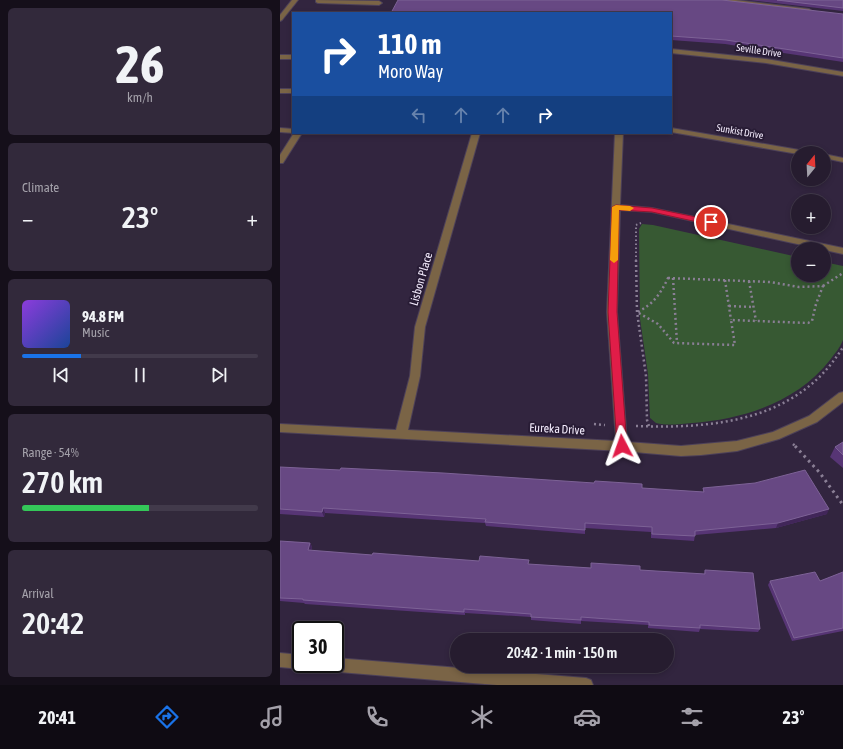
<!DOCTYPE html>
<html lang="en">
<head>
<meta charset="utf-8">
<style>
  body { margin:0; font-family:"Asap Condensed",sans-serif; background:#32293b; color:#f1f3f6; height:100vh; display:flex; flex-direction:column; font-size:15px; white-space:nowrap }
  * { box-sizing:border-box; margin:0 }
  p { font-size:13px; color:#a4a1aa }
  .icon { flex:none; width:22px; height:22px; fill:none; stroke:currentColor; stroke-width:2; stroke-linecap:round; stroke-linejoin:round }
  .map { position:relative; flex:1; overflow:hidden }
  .sheet { display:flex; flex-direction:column; gap:8px; padding:8px; background:#150f1a; width:280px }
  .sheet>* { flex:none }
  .guide { position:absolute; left:12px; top:12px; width:380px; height:122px; border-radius:0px; box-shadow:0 2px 6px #0003,0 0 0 1px #423a4b; background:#1a4fa0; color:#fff; overflow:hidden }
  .needle { width:26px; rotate:18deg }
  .fabs { position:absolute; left:511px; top:146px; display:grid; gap:8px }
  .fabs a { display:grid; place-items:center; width:40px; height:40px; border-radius:50%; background:#261c2f; box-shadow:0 2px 6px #0003,0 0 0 1px #423a4b; font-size:20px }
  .speed { position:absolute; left:12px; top:621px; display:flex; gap:8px; font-size:20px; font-weight:700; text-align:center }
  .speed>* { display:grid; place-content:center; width:52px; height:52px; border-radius:50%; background:#261c2f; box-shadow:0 2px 6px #0003,0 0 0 1px #423a4b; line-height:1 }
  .speed .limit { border:2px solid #111; border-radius:6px; background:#fff; color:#111 }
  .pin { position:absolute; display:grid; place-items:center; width:34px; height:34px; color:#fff; margin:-17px; border:2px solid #fff; border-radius:50%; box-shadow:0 1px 4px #0007 }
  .me { position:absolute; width:44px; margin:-22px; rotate:356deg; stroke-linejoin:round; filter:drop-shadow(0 0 3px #0008) }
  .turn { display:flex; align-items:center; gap:14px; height:84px; padding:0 20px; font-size:18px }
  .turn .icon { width:52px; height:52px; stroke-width:2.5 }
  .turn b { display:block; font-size:28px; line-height:34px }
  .lanes { display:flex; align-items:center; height:38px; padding:0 20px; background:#0003; justify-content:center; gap:20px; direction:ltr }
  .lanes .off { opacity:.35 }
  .big { font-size:30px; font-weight:600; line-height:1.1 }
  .sheet .widget { flex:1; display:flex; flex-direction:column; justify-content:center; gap:6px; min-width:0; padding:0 14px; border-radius:6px; background:#32293b }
  .sheet .dial { align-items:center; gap:0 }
  .dial b { font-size:52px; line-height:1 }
  .song { display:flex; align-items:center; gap:12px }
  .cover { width:48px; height:48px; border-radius:6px; background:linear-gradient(135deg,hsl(270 70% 55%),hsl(220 70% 35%)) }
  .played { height:4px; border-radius:2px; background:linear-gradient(90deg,#1a73e8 25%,#423a4b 25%) }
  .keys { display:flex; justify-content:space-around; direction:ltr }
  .heat { display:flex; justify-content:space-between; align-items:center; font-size:22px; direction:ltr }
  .charge { height:6px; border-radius:3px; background:linear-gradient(90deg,#34c759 54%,#423a4b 0) }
  .trip { position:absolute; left:170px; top:633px; width:224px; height:40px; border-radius:20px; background:#261c2f; box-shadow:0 2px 6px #0003,0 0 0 1px #423a4b; font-weight:600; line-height:40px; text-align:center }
  .dock { display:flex; height:64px; justify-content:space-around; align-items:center; background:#0f0b13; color:#a4a1aa }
  .dock .icon { width:28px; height:28px }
  .dock .active { color:#1a73e8 }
  .dock b { font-size:18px; color:#f1f3f6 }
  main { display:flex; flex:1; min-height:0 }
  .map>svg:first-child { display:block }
</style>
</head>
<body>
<main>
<section class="sheet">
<div class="widget dial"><b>26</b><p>km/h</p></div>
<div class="widget"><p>Climate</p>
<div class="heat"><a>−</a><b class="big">23°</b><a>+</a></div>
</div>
<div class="widget">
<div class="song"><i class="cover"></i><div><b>94.8 FM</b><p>Music</p></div></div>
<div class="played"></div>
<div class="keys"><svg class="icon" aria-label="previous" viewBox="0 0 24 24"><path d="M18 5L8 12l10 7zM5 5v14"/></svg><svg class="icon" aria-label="pause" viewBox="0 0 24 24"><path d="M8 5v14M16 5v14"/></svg><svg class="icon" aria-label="next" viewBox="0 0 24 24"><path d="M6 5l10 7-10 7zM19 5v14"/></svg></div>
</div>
<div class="widget"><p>Range · 54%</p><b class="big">270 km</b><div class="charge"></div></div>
<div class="widget"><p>Arrival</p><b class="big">20:42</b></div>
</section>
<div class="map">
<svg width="563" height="685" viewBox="0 0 563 685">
  <rect width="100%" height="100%" fill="#32253f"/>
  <path fill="#375933" d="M362,224l11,1 145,32v18h26v-13l19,4v74c-3,8 -8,13 -13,20 -33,42 -86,59 -138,63 -11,1 -25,3 -36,0l-6,-5 -2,-44 -8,-55 -1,-90z"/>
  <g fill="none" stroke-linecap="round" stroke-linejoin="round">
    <defs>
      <g id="minor">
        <polygon points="12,0 18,0 2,20 0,21 0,15"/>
        <polygon points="36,0 99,1 102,3 99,5 38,3 36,2"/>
        <polygon points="439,0 455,0 529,9 532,11 529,13 442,2"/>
        <polygon points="391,49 486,59 563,72 563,76 486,63 391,53"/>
        <rect x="0" y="55" width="13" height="4"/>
        <rect x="0" y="89" width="13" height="4"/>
        <polygon points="0,128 13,129 14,133 0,132"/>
        <polygon points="391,128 525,151 529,153 518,154 391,132"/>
        <polygon points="14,133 22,133 3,163 0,163 0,155"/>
        <polygon points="192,133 200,133 145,327 140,376 128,430 336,441 327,312 335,133 343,133 340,205 372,208 563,248 563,254 372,212 340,210 337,312 347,442 401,446 457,441 493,432 529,416 559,393 563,392 563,402 537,422 499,439 457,451 421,455 401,456 342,451 0,432 0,424 116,430 130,376 135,327"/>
        <polygon points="544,154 563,158 563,162 544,158"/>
        <polygon points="0,653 21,655 21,664 27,664 26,667 21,669 0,667"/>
        <polygon points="55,658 306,678 311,680 313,685 217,685 47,671 42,669 40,664 55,664"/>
      </g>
    </defs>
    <use href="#minor" stroke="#4d4159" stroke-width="2"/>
    <polyline stroke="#8a7f95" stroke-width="2" stroke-dasharray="1.5 2.5" stroke-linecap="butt" points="356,261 356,225 361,223"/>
    <g stroke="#8a7f95" stroke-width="2.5" stroke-dasharray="2 3" stroke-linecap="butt">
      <polyline points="356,260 357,312 366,376 367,420 369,426"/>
      <path d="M388,278l102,4 29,5 24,-1 -7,18 -4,17 -4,2 -77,-3 4,25 -61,-2 -16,-19 -21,-12c16,-7 24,-19 31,-34z"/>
      <polyline points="393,278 397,343"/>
      <polyline points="445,280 451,320"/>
      <polyline points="469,281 476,321"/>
      <polyline points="543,286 563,273"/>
      <polyline points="449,306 473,307"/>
      <polyline points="314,424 325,425"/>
      <path d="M356,426c79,3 162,-5 207,-79"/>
      <polyline points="513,444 516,447"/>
    </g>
    <polyline stroke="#8a7f95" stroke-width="3" stroke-dasharray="2.5 4" stroke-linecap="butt" points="515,446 540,473 563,505"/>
    <use href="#minor" fill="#7a6446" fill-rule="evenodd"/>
  </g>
  <g fill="#573575">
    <polygon points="468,0 563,0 563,11"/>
    <polygon points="391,13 563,14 563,62 445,44 391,40"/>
    <polygon points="563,442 563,468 550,457 555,447"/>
    <polygon points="0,467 423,492 423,488 547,514 496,528 415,535 414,541 371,538 371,532 305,528 305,534 206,526 205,523 45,513 44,517 0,514"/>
    <polygon points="0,541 30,543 32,547 31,551 92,555 311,568 360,570 424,574 425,570 480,629 478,632 420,629 419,632 368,628 368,625 301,621 301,624 251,620 251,617 185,613 185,615 25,604 24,603 0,601"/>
    <polygon points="563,572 563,631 512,641 488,585 490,581 540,581"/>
  </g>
  <g fill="#412659">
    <polygon points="43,508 45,513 44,517 42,512"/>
    <polygon points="549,509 547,514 496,528 498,523"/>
    <polygon points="30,543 32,547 30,554 28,550"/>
  </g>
  <g fill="#674883" stroke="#7d6296">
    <polygon points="118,0 442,0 563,14 563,58 446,40 391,36 391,13 111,13"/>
    <polygon points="497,0 563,0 563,8"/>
    <polygon points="563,442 563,455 555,447"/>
    <polygon points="0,467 60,470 61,468 163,473 314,483 315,481 362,484 362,488 424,492 423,488 475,483 525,470 549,509 498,523 415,531 415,536 372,534 372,527 305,523 305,530 205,522 206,519 43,508 42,512 0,509"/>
    <polygon points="0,541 30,543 28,550 92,555 93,553 199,561 200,556 249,560 248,564 311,568 311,563 360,566 360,570 425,574 425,570 473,573 480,629 420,625 420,628 369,625 369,622 301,617 301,620 251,617 251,614 184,609 184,612 23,600 23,599 0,598"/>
    <polygon points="535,572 540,581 563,572 563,628 514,638 490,581"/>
  </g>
  <polygon fill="#e11d48" stroke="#92132f" points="336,205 372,208 431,220 435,222 431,225 372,212 339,210 337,312 347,446 346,448 342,450 339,448 337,446 328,312 332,207"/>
  <polygon fill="#f59e0b" points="336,205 350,206 354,208 350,211 339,210 338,260 334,263 330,260 332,207"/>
  <g text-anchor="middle" stroke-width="4" stroke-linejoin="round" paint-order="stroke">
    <g font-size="10" fill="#f2eafb" stroke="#281c35">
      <text transform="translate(479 50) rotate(8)" y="4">Seville Drive</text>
      <text transform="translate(460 131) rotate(10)" y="4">Sunkist Drive</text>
    </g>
    <g font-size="12" fill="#f2eafb" stroke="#281c35">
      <text transform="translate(141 279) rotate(-74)" y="4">Lisbon Place</text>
      <text transform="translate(277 429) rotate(3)" y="4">Eureka Drive</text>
    </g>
  </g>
</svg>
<div class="fabs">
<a><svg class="needle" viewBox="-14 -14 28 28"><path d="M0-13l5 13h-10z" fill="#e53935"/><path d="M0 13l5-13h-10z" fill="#a4a1aa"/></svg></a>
<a>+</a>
<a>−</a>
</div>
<div class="speed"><div class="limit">30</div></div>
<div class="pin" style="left:431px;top:222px;background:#d93025"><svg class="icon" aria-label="arrive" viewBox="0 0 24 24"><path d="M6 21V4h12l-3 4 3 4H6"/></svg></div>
<svg class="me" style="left:342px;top:446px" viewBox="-20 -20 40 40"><path d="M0-17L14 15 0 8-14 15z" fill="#e11d48" stroke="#fff" stroke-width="4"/></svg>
<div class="trip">20:42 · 1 min · 150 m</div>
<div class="guide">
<div class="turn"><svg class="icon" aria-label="right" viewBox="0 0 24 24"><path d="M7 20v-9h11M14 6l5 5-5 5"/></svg><div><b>110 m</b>Moro Way</div></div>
<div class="lanes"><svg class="icon off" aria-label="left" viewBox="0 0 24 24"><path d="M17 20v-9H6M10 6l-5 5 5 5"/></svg><svg class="icon off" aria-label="ahead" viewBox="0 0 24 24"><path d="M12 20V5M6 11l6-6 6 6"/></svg><svg class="icon off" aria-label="ahead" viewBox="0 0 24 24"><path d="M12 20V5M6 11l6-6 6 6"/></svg><svg class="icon" aria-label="right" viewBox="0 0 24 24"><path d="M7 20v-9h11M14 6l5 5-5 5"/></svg></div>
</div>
</div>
</main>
<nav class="dock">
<b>20:41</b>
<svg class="icon active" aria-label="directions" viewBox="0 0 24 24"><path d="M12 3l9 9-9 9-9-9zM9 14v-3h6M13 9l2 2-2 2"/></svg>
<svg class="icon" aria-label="music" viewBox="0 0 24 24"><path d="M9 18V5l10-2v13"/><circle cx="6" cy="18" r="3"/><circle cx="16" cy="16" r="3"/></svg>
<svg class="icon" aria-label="phone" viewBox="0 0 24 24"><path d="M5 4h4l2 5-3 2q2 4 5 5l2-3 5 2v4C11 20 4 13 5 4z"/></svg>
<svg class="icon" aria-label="climate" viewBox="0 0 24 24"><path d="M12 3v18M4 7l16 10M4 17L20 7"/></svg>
<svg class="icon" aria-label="car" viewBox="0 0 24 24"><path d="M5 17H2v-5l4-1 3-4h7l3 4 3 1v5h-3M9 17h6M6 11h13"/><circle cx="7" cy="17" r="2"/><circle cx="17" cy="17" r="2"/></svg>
<svg class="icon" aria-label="filters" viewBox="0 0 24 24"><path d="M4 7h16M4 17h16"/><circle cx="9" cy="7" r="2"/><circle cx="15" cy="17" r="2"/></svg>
<b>23°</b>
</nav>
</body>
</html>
